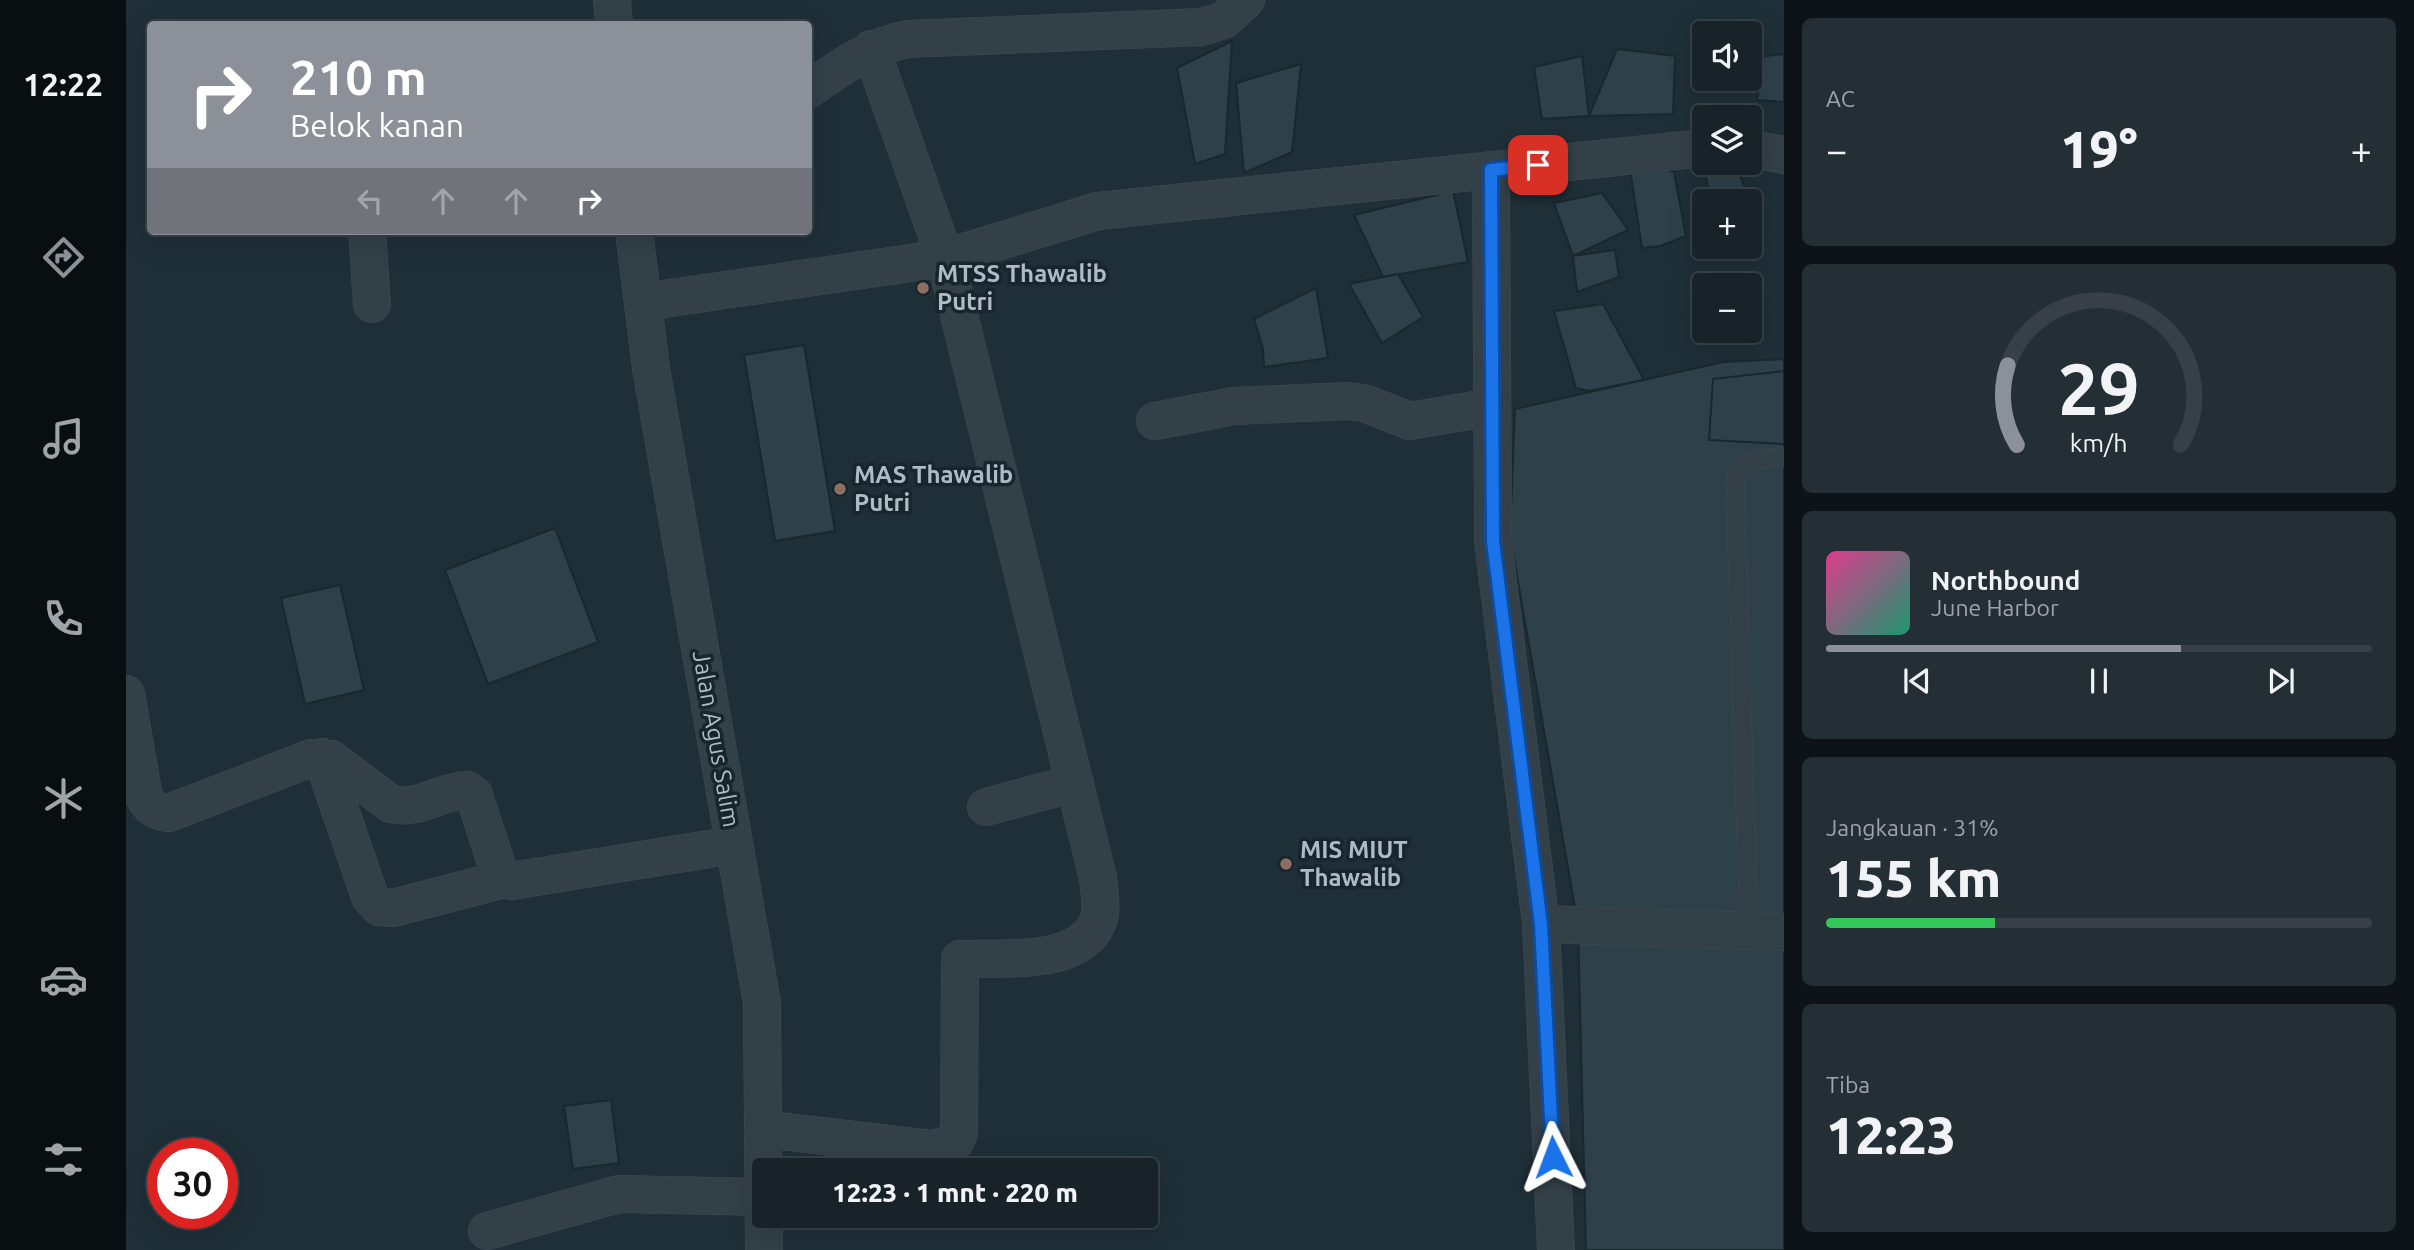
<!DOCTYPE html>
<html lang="id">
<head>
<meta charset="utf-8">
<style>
  body { margin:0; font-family:Ubuntu,sans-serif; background:#242f35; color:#f1f3f6; height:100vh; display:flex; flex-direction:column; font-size:26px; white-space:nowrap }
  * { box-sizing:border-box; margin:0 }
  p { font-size:23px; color:#9ea4a8 }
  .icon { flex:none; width:38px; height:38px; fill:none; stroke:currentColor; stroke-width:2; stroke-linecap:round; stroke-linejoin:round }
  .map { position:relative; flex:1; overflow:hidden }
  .sheet { display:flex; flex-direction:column; gap:18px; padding:18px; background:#0d1317; width:630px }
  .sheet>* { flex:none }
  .top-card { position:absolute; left:21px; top:21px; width:665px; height:214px; border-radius:7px; box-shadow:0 7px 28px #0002,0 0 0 2px #364046; background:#8c9099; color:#fff; overflow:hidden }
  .tools { position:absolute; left:1566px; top:21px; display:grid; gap:14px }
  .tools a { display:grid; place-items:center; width:70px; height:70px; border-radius:7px; background:#172329; box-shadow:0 7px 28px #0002,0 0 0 2px #364046; font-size:35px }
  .speed { position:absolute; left:21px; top:1138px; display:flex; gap:14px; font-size:35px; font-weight:700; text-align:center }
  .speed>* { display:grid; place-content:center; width:91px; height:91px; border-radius:50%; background:#172329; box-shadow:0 7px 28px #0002,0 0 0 2px #364046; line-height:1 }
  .speed .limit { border:10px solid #d22; background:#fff; color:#111 }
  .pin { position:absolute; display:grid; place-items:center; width:60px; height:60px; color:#fff; margin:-30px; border-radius:14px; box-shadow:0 4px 10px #0006 }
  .me { position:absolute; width:77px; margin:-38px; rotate:357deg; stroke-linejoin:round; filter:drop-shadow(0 0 5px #0008) }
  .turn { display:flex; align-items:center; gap:24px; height:147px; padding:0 28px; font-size:32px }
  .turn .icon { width:91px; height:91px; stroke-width:2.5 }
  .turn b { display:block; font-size:49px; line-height:60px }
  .lanes { display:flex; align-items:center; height:66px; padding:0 28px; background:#0003; justify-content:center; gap:35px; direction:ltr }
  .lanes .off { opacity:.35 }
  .big { font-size:52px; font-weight:800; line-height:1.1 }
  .sheet .tile { flex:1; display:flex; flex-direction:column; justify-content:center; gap:10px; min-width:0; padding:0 24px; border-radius:10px; background:#242f35 }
  .sheet .dial { align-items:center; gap:0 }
  .dial svg { height:182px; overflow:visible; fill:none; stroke:#364046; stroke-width:7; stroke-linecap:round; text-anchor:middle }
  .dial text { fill:#f1f3f6; stroke:none }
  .song { display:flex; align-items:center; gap:21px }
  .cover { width:84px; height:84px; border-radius:10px; background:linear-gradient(135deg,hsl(330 70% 55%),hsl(160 70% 35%)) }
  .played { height:7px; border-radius:4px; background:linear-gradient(90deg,#8c9099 65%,#364046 65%) }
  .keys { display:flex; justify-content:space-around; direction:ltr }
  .heat { display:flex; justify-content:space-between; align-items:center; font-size:38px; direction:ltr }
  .charge { height:10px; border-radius:5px; background:linear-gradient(90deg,#34c759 31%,#364046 0) }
  .trip { position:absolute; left:626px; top:1158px; width:406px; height:70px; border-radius:7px; background:#172329; box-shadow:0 7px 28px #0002,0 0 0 2px #364046; font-weight:800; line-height:70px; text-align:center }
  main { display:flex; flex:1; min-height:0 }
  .tab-bar { display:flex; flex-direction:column; width:126px; justify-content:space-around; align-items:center; background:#090e10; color:#9ea4a8 }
  .tab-bar .icon { width:49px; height:49px }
  .tab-bar .active { color:#8c9099 }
  .tab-bar b { font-size:32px; color:#f1f3f6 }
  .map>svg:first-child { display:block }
</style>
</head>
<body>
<main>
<nav class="tab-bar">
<b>12:22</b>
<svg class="icon active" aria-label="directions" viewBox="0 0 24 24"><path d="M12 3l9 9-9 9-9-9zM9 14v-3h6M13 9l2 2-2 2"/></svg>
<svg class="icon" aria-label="music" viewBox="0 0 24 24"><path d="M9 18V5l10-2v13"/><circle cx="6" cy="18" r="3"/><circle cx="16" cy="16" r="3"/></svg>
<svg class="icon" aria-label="phone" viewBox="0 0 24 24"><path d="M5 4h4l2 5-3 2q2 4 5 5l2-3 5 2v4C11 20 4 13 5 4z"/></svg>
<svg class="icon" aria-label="climate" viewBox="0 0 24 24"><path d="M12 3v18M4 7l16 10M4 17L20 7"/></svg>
<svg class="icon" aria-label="car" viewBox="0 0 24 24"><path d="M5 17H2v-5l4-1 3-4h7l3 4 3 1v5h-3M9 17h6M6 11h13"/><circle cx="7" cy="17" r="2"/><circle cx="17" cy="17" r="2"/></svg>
<svg class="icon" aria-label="filters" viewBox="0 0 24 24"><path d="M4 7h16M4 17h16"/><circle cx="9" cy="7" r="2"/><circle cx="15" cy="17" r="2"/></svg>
</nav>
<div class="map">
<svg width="1658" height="1250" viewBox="0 0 1658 1250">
  <rect width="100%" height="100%" fill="#1f2f37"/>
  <g fill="#2e414b" stroke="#1a272e" stroke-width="2">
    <polygon points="1106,41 1099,154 1069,164 1051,68"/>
    <polygon points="1491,49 1549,56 1547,114 1463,116"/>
    <polygon points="1658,54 1658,102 1631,100 1638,56"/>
    <polygon points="1456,56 1463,116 1416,119 1408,67"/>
    <polygon points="1175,64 1166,152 1118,173 1110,83"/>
    <polygon points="1502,156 1548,172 1560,236 1534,246 1516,248"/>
    <polygon points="1610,165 1630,217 1624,218 1624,201 1586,201 1579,174"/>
    <polygon points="1327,191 1342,262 1257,277 1228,215"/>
    <polygon points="1476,193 1502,230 1447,256 1428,203"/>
    <polygon points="1489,250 1493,277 1451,292 1447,256"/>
    <polygon points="1272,274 1297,317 1256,343 1223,284"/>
    <polygon points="1190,288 1202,358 1138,367 1137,349 1128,319"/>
    <polygon points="1477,304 1518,380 1463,391 1450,388 1428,311"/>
    <polygon points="678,345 709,531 649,541 618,355"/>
    <polygon points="1658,359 1658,1250 1460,1250 1452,925 1384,536 1389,409 1597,362"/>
    <polygon points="1658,371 1658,444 1583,440 1587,379"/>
    <polygon points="429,528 472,642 362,684 319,570"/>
    <polygon points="214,585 238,690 179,704 155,598"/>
    <polygon points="485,1100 493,1163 447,1169 438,1106"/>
  </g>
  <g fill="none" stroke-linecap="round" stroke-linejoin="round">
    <defs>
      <path id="lane" d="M1623,932l-14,-451c11,-24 25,-23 49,-24"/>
      <g id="street">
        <polyline points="486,0 488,24"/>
        <path d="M682,90c33,-23 61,-43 99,-51l295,-12 22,-7 22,-20"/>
        <polyline points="1624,149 1658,155"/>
        <polyline points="1365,170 1367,541 1415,924 1430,1250"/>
        <polyline points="241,231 246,304"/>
        <polyline points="508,231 525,368 636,1003 638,1250"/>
        <polyline points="517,302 819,258 972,211 1578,148"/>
        <polyline points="1029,421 1108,406 1221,401 1238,403 1284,421 1366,407"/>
        <path d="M0,694l18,103c7,11 12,15 25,16l142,-55 20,1 60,45c28,7 49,-13 76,-14l7,5 25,77 5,7"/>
        <polyline points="196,757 244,897 253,907 267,908 378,879 385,881 608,845"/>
        <polyline points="860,807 949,783"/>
        <polyline points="1415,924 1658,932"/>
        <path d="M637,1129l170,20 22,-7 4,-9 1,-174c42,-2 120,8 138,-38 5,-11 1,-31 0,-43l-153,-620 -74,-209"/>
        <polyline points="361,1231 493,1194 637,1197"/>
      </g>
    </defs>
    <use href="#lane" stroke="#3f4c54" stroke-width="19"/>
    <use href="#street" stroke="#3f4c54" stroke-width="38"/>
    <use href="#lane" stroke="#334048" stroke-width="18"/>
    <use href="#street" stroke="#334048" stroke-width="37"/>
  </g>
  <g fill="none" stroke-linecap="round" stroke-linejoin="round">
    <defs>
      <polyline id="route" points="1412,165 1365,170 1367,541 1415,925 1427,1157"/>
    </defs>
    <use href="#route" stroke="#114b97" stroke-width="18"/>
    <use href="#route" stroke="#1a73e8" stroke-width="12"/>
  </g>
  <g fill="#8d6e63" stroke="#18252c" stroke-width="2.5">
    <circle cx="797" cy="288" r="7"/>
    <circle cx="714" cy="489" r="7"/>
    <circle cx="1160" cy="864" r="7"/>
  </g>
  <g text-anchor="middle" stroke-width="7" stroke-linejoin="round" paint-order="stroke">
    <g font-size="24" font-weight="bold" fill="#adbbc5" stroke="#18252c" text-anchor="start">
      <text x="811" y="282">MTSS Thawalib<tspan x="811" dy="28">Putri</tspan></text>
      <text x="728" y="483">MAS Thawalib<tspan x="728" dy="28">Putri</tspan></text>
      <text x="1174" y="858">MIS MIUT<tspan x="1174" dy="28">Thawalib</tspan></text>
    </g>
    <g font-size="24" fill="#adbbc5" stroke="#18252c">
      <text transform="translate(590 739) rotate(80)" y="8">Jalan Agus Salim</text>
    </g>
  </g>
</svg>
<div class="tools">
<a><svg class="icon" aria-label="sound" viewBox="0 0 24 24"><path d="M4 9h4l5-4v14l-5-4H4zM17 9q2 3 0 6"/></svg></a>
<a><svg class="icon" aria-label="layers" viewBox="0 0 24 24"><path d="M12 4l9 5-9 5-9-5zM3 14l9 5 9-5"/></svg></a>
<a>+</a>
<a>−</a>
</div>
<div class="speed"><div class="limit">30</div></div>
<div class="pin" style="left:1412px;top:165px;background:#d93025"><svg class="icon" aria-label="arrive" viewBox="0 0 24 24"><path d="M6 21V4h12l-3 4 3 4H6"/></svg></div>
<svg class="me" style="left:1427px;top:1157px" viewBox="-20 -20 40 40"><path d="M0-17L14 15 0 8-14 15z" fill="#1a73e8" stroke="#fff" stroke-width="4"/></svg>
<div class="trip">12:23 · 1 mnt · 220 m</div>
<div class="top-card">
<div class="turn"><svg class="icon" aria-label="right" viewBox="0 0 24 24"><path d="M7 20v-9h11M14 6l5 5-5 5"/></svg><div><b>210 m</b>Belok kanan</div></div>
<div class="lanes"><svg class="icon off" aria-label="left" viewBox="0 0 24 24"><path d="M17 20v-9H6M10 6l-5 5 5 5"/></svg><svg class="icon off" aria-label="ahead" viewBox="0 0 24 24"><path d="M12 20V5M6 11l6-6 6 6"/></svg><svg class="icon off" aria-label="ahead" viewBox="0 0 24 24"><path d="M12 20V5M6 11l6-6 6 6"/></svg><svg class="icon" aria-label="right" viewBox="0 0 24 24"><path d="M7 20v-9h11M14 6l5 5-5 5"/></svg></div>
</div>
</div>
<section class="sheet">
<div class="tile"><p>AC</p>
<div class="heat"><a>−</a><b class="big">19°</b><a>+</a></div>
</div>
<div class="tile dial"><svg viewBox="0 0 100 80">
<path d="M14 69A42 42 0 1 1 86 69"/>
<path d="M14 69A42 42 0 0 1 10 34" stroke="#8c9099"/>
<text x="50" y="56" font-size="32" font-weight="700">29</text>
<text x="50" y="72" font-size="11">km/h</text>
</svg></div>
<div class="tile">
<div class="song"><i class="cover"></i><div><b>Northbound</b><p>June Harbor</p></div></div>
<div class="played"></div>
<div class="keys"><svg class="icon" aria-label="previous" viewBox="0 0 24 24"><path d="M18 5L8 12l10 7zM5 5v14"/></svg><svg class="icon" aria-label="pause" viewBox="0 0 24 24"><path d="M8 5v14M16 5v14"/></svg><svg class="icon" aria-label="next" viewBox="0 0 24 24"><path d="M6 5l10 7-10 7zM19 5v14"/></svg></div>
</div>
<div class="tile"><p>Jangkauan · 31%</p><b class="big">155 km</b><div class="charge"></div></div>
<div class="tile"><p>Tiba</p><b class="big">12:23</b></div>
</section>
</main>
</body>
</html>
